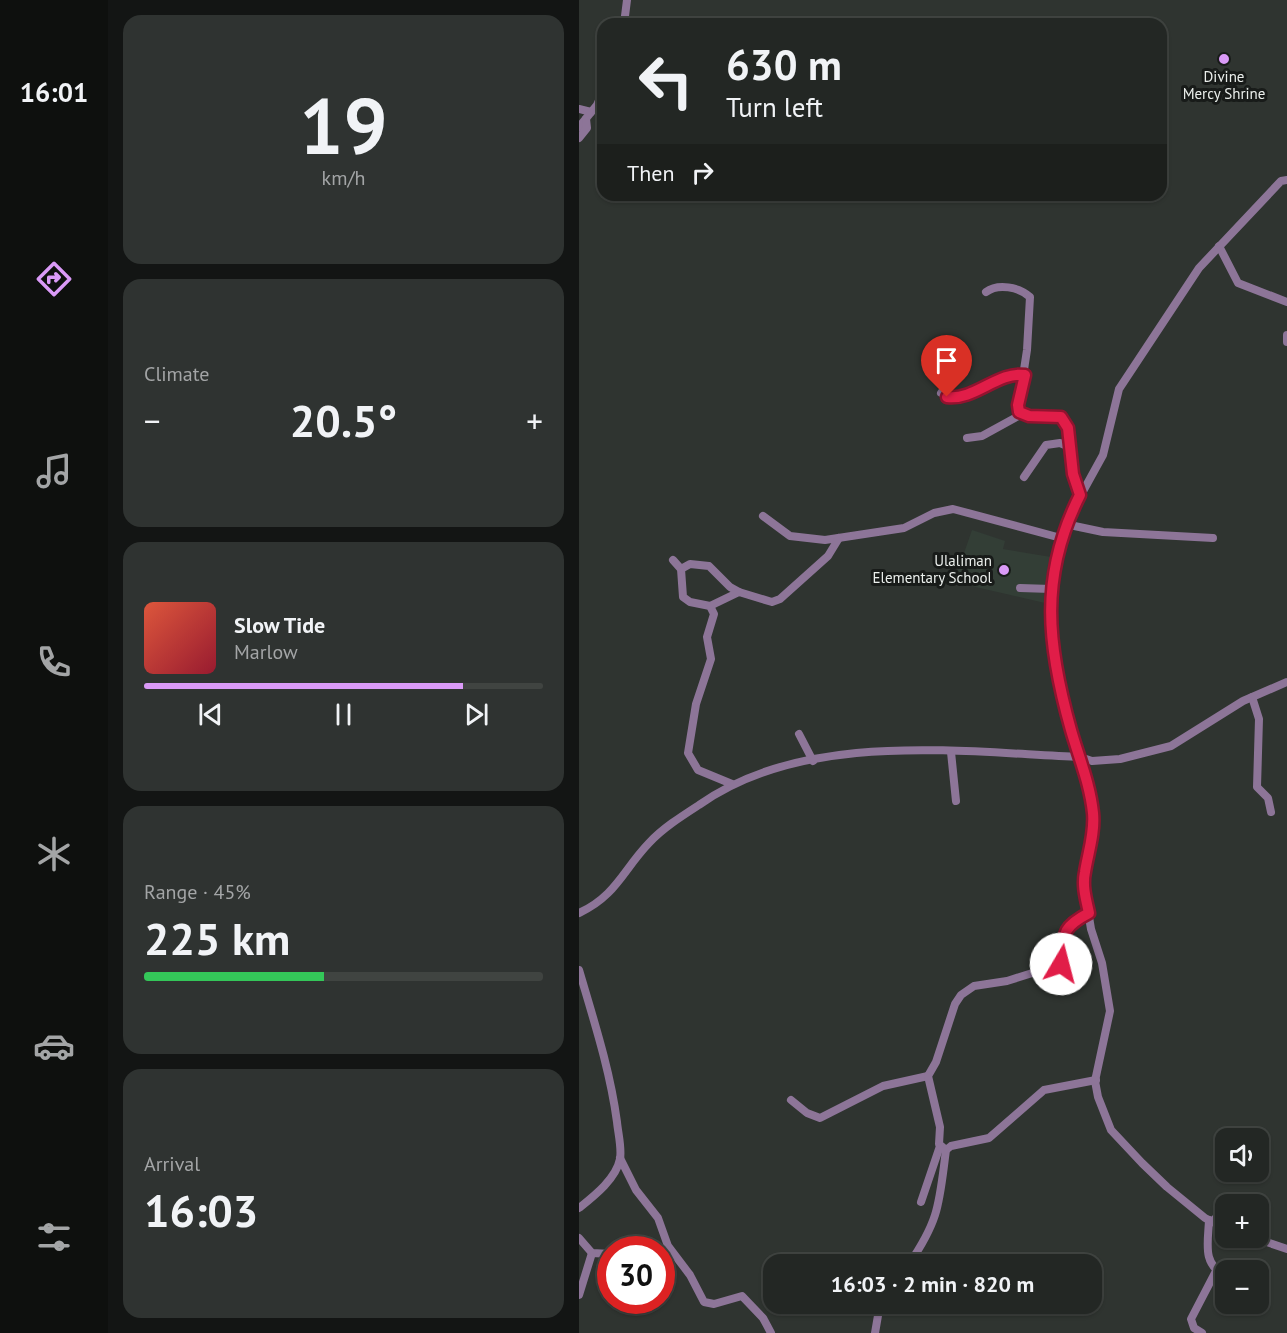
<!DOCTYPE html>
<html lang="en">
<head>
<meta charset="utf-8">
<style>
  body { margin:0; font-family:"PT Sans",sans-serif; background:#2f3331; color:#f1f3f6; height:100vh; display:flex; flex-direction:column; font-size:22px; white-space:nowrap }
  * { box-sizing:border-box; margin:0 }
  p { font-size:20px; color:#a3a5a6 }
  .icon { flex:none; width:33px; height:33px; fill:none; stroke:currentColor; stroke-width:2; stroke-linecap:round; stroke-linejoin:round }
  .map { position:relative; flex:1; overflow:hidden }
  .details { display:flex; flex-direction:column; gap:15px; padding:15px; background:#131514; width:471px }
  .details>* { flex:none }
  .guide { position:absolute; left:18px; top:18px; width:570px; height:183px; border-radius:18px; box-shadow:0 2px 4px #0004,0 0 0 2px #404441; background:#232724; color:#f1f3f6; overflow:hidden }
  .buttons { position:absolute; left:636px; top:1128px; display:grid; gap:12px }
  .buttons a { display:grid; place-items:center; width:54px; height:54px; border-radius:12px; background:#232724; box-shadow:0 2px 4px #0004,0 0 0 2px #404441; font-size:30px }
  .speed { position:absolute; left:18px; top:1236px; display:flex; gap:12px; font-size:30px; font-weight:700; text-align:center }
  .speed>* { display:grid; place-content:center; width:78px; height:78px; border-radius:50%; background:#232724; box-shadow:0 2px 4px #0004,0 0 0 2px #404441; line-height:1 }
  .speed .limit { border:9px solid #d22; background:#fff; color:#111 }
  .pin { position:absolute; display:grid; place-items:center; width:51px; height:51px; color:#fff; margin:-62px -26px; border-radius:50% 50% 50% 0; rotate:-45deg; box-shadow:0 0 6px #0007 }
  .pin .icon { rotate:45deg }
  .me { position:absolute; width:66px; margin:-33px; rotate:8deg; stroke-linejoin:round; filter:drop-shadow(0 0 4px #0008) }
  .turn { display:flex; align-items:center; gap:21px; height:126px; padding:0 30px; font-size:27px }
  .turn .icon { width:78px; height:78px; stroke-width:2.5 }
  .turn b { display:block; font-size:42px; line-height:51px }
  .then { display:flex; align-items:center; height:57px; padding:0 30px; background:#0003; gap:12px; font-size:22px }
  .big { font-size:45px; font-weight:700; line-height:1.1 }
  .details .card { flex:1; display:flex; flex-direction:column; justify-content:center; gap:9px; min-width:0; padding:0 21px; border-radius:18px; background:#2f3331 }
  .details .dial { align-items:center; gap:0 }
  .dial b { font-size:78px; line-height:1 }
  .song { display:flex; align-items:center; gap:18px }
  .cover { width:72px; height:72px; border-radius:9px; background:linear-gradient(135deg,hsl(10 70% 55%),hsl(350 70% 35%)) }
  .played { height:6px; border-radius:3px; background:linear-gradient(90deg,#da9af7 80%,#404441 80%) }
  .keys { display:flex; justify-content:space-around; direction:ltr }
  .heat { display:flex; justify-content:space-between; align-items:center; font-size:33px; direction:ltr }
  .charge { height:9px; border-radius:4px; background:linear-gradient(90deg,#34c759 45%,#404441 0) }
  .trip { position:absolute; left:184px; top:1254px; width:339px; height:60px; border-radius:18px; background:#232724; box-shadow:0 2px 4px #0004,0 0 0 2px #404441; font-weight:700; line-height:60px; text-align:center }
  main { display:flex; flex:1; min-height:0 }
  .tab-bar { display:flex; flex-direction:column; width:108px; justify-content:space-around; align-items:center; background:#0e100e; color:#a3a5a6 }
  .tab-bar .icon { width:42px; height:42px }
  .tab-bar .selected { color:#da9af7 }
  .tab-bar b { font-size:27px; color:#f1f3f6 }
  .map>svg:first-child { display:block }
</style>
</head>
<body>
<main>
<nav class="tab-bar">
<b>16:01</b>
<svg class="icon selected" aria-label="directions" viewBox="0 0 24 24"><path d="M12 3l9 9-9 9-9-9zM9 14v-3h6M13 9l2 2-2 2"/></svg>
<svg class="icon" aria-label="music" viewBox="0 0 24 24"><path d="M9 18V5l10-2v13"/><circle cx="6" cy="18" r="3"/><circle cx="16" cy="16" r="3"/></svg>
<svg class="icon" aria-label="phone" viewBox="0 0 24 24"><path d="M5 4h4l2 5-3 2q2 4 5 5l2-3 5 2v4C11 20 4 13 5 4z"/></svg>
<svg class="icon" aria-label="climate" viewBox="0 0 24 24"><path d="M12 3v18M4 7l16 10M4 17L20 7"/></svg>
<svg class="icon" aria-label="car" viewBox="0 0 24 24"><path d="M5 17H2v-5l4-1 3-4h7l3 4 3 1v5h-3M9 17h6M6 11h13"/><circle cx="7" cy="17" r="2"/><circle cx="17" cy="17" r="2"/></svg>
<svg class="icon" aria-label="filters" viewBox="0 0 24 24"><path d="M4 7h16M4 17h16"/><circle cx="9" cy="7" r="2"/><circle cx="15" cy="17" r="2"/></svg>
</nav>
<section class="details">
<div class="card dial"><b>19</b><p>km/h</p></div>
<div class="card"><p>Climate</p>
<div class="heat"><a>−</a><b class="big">20.5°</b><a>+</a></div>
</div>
<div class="card">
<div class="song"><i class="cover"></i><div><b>Slow Tide</b><p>Marlow</p></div></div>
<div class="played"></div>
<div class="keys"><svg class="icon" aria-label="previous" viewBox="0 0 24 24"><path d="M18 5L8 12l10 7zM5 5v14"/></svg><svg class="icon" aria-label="pause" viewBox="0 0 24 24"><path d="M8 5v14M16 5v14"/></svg><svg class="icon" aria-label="next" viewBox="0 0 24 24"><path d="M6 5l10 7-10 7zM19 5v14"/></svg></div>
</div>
<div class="card"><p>Range · 45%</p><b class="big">225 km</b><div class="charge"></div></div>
<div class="card"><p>Arrival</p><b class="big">16:03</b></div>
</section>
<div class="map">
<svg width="708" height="1333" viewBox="0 0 708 1333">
  <rect width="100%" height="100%" fill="#2f3430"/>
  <polygon fill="#333e36" points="393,530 426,541 424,549 472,557 466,603 375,582"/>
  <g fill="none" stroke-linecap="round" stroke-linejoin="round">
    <g stroke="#8d7598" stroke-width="8">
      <polyline points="45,24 48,0"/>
      <polyline points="0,109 12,112"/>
      <polyline points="0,127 18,105 24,91"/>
      <polyline points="0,138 8,128 7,119"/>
      <polyline points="640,246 659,283 708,302"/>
      <path d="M407,292c12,-9 33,-5 44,5l-3,53 -9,59c12,17 35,-1 48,13l7,52 7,21"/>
      <polyline points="708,335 708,342"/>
      <polyline points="362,393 372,398 379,396 436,375 446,375"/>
      <polyline points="388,438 403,436 443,414"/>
      <polyline points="445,477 467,445 481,443 493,448"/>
      <polyline points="184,516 211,536 246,540 325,528 355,513 374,509 482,538"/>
      <polyline points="486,524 524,532 634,538"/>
      <polyline points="94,560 102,569 104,597 111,602 131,606 135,614 128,637 132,659 117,704 109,753 119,770 153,784"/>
      <polyline points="102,569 111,564 130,566 151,587 160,592"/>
      <polyline points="441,588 472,589"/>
      <polyline points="131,606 160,592 193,602 201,599 249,556 260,538"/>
      <polyline points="673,697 680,719 678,787 689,798 692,812"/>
      <polyline points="220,734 234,761"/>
      <polyline points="372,752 377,801"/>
      <path d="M0,913c37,-17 44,-43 70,-70 14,-15 33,-27 50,-38 106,-75 260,-53 381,-48l12,4 28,-2 51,-13 72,-45 44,-19"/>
      <path d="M0,970c15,51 31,100 38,152 1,11 5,26 3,37 -4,20 -26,37 -41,49"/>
      <polyline points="212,1100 228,1113 241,1118 304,1086 349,1076"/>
      <polyline points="367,1150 360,1144 361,1127 349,1076 357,1062 376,1004 382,995 395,986 428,981 482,964 486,958 485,941 489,925 510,913"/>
      <polyline points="41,1158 57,1190 79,1218 89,1246 111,1275 125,1302 135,1304 163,1296 184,1318 192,1333"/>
      <polyline points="342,1202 361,1146"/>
      <polyline points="653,1204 668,1197"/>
      <path d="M630,1220c-1,24 -7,43 16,56"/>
      <polyline points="633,1222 646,1208"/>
      <polyline points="646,1228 626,1218 588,1187 563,1163 532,1130 519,1097 516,1081 531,1011 523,963 512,929 506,893 505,874 512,842 514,816 509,783 479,679 472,589 475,561 486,524 524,455 540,389 620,268 702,181 708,180"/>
      <polyline points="0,1238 13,1253 32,1254"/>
      <polyline points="676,1238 708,1249"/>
      <path d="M330,1264c31,-45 30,-61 37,-114l5,-4 38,-8 55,-48 52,-10"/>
      <polyline points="0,1295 13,1253"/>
      <polyline points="296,1333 301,1304"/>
      <polyline points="623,1333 615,1328 612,1319 637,1271"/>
    </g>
  </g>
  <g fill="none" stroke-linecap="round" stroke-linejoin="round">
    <defs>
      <path id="route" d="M368,397c27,4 51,-26 78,-22l-7,30 1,7 10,4 32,1 7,11 5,46 7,21c-41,81 -33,150 -9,235 8,28 19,54 22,83 2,20 -5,40 -8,59 -3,14 1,27 4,41 -44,23 -11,31 -28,51"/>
    </defs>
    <use href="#route" stroke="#92132f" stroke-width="15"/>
    <use href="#route" stroke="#e11d48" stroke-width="10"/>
  </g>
  <g fill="#da9af7" stroke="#181b19" stroke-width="2">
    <circle cx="645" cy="59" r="6"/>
    <circle cx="425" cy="570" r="6"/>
  </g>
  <g text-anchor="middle" stroke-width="6" stroke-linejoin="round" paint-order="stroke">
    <g font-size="15" fill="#ebefec" stroke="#181b19">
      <text x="645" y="82">Divine<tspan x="645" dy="17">Mercy Shrine</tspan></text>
      <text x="413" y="566" text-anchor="end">Ulaliman<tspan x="413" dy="17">Elementary School</tspan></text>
    </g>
  </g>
</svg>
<div class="buttons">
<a><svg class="icon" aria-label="sound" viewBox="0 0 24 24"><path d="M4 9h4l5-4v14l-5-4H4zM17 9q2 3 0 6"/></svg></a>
<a>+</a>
<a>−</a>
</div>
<div class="speed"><div class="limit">30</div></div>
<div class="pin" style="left:368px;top:397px;background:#d93025"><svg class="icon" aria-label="arrive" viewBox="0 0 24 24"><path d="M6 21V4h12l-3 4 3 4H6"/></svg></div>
<svg class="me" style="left:482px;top:964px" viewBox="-20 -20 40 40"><circle r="19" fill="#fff"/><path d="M0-13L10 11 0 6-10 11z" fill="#e11d48"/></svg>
<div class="trip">16:03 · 2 min · 820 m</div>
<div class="guide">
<div class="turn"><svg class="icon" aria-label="left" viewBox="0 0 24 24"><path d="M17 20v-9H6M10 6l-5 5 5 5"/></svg><div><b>630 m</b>Turn left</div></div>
<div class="then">Then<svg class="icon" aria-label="right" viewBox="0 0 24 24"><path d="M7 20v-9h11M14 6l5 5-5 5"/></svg></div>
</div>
</div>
</main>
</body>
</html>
